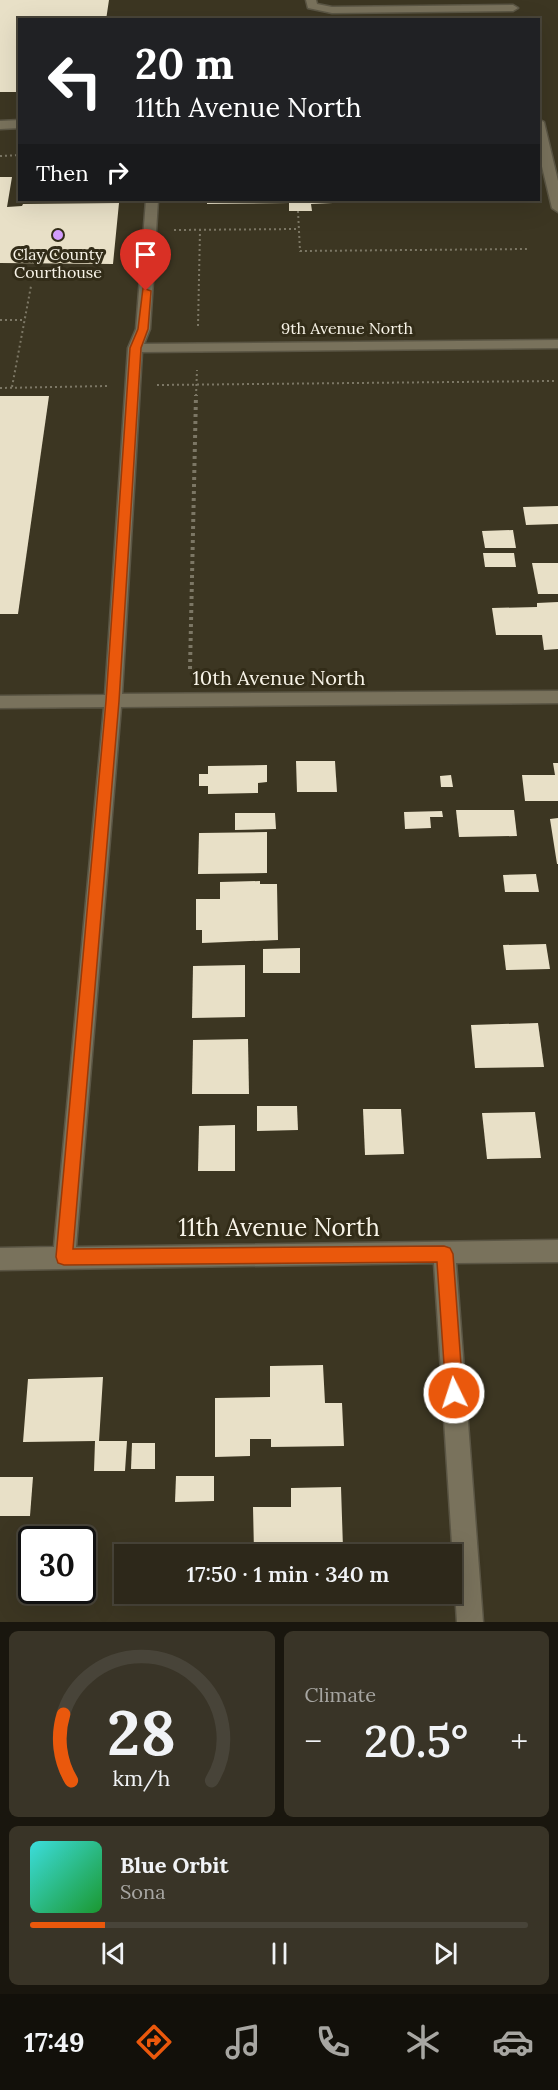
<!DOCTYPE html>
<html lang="en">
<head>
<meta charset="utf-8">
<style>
  body { margin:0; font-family:Lora,serif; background:#393427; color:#f1f3f6; height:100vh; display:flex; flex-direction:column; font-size:22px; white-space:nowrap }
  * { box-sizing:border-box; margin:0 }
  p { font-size:20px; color:#a7a6a2 }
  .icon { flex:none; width:33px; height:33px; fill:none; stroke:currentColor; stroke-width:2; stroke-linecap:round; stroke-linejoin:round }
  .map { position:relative; height:1622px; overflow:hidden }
  .details { display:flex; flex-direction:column; gap:9px; padding:9px; background:#19160e; flex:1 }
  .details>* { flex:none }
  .top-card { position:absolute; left:18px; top:18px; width:522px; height:183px; border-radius:0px; box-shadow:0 6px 24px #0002,0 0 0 2px #484439; background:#202124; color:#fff; overflow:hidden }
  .speed { position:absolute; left:18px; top:1526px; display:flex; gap:12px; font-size:30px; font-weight:700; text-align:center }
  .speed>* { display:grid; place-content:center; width:78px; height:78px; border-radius:50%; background:#2d281a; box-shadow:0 6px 24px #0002,0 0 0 2px #484439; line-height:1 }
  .speed .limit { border:3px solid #111; border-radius:9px; background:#fff; color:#111 }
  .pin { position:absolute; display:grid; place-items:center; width:51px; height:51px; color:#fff; margin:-62px -26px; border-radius:50% 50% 50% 0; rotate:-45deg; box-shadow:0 0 6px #0007 }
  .pin .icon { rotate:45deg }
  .me { position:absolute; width:66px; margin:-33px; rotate:356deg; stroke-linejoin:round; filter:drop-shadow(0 0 4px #0008) }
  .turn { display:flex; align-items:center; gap:21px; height:126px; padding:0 18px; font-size:27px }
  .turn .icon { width:78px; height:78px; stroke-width:2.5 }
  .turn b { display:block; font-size:42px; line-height:51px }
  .then { display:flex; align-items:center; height:57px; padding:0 18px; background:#0003; gap:12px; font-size:22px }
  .big { font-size:45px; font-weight:600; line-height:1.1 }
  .details .widget { flex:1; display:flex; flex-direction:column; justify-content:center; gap:9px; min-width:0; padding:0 21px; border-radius:9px; background:#393427 }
  .details .dial { align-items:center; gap:0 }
  .dial svg { height:156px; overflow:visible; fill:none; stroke:#484439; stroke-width:7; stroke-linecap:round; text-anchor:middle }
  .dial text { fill:#f1f3f6; stroke:none }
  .song { display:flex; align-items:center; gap:18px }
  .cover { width:72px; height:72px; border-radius:9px; background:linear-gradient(135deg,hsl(180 70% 55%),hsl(130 70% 35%)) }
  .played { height:6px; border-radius:3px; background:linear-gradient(90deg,#ea580c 15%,#484439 15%) }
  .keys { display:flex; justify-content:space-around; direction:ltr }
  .heat { display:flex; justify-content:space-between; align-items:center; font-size:33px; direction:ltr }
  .details .tiles { flex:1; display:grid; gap:9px; grid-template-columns:1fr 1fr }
  .widget:last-child { grid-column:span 2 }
  .trip { position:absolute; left:114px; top:1544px; width:348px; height:60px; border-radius:0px; background:#2d281a; box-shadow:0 6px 24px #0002,0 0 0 2px #484439; font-weight:600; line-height:60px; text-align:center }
  .dock { display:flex; height:96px; justify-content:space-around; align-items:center; background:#12100a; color:#a7a6a2 }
  .dock .icon { width:42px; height:42px }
  .dock .on { color:#ea580c }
  .dock b { font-size:27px; color:#f1f3f6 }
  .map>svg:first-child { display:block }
</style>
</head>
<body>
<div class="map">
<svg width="558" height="1622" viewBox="0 0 558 1622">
  <rect width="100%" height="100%" fill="#3c3622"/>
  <g fill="#e8e0c7">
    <polygon points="0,0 109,0 106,20 20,20 20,92 0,92"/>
    <polygon points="0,177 12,177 7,207 22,206 23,204 119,203 113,264 0,263"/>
    <polygon points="207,200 376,200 376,201 311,204 312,211 289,211 289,203 207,204"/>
    <polygon points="0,396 49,396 18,614 0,614"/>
    <polygon points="558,506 558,524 526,525 523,507"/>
    <polygon points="513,530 516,548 485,548 482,531"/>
    <polygon points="483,553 514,553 516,567 485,567"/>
    <polygon points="532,563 558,563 558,594 538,594"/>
    <polygon points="558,602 558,649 544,650 542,635 496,635 492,608 537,607 537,603"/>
    <polygon points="296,761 335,761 337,792 297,792"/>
    <polygon points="553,763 558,763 558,801 525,801 522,775 555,775"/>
    <polygon points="267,765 267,782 258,783 258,793 208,794 208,786 199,786 199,774 208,774 208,766"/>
    <polygon points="451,775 453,787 441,787 440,776"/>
    <polygon points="456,810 514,810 517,836 459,837"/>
    <polygon points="442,811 443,817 430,817 431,828 405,829 404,812"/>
    <polygon points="235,813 275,813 276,829 235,830"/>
    <polygon points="558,818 558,864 557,864 550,819"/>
    <polygon points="267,832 267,873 198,874 199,833"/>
    <polygon points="536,874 539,892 505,892 503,875"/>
    <polygon points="260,881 260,884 277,884 278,940 202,943 202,930 196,930 196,899 220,899 220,882"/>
    <polygon points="546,944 550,969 506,970 503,945"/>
    <polygon points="300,948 300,973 263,973 263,949"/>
    <polygon points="245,965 245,1017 192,1018 193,966"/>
    <polygon points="538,1023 544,1067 475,1068 471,1025"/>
    <polygon points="248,1039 249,1094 192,1094 193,1040"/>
    <polygon points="257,1106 297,1106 298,1130 257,1131"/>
    <polygon points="363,1109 401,1109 404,1154 365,1155"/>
    <polygon points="535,1112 541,1158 487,1159 482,1113"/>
    <polygon points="235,1125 235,1171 198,1171 199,1126"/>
    <polygon points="323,1365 325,1403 342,1403 344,1446 271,1447 271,1439 250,1439 250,1456 215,1457 215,1398 270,1397 270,1366"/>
    <polygon points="103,1377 99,1441 127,1441 125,1471 94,1471 95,1441 23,1442 28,1379"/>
    <polygon points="132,1443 155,1443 155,1469 131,1469"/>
    <polygon points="176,1476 214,1476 214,1501 175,1502"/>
    <polygon points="0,1477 33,1477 30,1516 0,1516"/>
    <polygon points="341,1487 343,1548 338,1548 338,1554 254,1552 253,1507 291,1507 291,1488"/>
  </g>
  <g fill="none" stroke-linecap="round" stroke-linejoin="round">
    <defs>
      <g id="minor">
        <polygon points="306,0 316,0 317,4 332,7 513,5 518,8 513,11 332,13 308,8"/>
        <polygon points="538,119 544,122 558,181 558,212 552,208 538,150"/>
        <polygon points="20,120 20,128 0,129 0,121"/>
        <polygon points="146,200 158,200 150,329 144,344 558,340 558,348 142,352 122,694 558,691 558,703 121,707 76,1247 558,1240 558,1262 456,1263 483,1622 457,1622 434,1263 0,1270 0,1248 54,1247 104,707 0,708 0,696 105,695 128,348 136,329"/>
      </g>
    </defs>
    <use href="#minor" stroke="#5a5544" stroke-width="3"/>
    <g stroke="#7c7765" stroke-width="2" stroke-dasharray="2 3" stroke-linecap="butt">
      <polyline points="0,156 20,155"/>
      <polyline points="298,211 300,251 528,249"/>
      <polyline points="174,230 299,229"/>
      <polyline points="0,320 25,320"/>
      <polyline points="198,326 200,230"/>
      <polyline points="157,385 554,381"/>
      <polyline points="12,387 31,286"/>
      <polyline points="0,388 107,386"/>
      <polyline points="196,396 197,370"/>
    </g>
    <polyline stroke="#7c7765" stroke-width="4" stroke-dasharray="3 4" stroke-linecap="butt" points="190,669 196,395"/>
    <use href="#minor" fill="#79725c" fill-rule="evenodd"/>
  </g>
  <polygon fill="#ea580c" stroke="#983908" stroke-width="1.5" points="143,288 151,291 148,329 141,348 119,701 73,1249 444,1246 450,1248 453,1254 463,1393 461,1399 454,1402 448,1399 446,1393 437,1262 64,1265 58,1263 56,1257 106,701 130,348 138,329"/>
  <circle fill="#d29cfd" stroke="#322c18" stroke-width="2" cx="58" cy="235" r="6"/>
  <g text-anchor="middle" stroke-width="6" stroke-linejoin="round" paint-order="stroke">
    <g font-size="16" fill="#f8f4e8" stroke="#322c18">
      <text x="58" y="260">Clay County<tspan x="58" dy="18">Courthouse</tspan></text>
    </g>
    <g font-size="16" fill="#f8f4e8" stroke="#322c18">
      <text x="347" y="334">9th Avenue North</text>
    </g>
    <g font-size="20" fill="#f8f4e8" stroke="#322c18">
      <text x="279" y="685">10th Avenue North</text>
    </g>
    <g font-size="24" fill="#f8f4e8" stroke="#322c18">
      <text x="279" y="1236">11th Avenue North</text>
    </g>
  </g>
</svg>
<div class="speed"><div class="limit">30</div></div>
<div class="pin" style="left:146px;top:291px;background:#d93025"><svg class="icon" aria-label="arrive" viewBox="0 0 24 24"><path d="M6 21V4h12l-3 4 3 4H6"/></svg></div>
<svg class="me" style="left:454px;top:1393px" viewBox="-20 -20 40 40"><circle r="17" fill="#ea580c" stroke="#fff" stroke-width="3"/><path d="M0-11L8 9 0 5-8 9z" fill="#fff"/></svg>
<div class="trip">17:50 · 1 min · 340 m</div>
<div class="top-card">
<div class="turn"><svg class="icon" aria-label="left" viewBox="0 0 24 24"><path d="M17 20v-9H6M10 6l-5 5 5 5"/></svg><div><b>20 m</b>11th Avenue North</div></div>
<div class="then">Then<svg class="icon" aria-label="right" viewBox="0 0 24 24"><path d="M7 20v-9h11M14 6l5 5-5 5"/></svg></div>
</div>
</div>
<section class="details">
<div class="tiles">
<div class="widget dial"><svg viewBox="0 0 100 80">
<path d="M14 69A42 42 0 1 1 86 69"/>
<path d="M14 69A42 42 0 0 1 10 35" stroke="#ea580c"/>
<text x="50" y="56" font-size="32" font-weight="700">28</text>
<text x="50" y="72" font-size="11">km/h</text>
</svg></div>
<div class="widget"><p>Climate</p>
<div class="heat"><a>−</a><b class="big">20.5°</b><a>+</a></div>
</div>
<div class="widget">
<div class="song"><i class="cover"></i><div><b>Blue Orbit</b><p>Sona</p></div></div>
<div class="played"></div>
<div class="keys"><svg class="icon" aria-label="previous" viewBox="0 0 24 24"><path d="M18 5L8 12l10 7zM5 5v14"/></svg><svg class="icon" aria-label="pause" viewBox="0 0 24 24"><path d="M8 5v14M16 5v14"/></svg><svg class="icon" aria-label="next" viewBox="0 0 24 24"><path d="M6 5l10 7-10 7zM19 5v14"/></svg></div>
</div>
</div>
</section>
<nav class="dock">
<b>17:49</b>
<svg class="icon on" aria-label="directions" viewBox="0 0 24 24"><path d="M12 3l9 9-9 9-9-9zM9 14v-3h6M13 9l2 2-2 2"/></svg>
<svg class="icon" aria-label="music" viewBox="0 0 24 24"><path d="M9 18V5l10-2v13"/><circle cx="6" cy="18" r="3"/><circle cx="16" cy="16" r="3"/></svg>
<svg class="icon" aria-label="phone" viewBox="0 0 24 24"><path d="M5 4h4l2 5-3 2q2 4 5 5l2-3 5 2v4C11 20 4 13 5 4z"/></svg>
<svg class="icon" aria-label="climate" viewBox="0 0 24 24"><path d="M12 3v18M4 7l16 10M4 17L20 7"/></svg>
<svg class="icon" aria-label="car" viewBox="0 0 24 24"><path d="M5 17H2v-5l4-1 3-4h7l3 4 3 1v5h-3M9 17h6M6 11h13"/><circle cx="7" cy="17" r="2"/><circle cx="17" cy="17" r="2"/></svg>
</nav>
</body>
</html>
